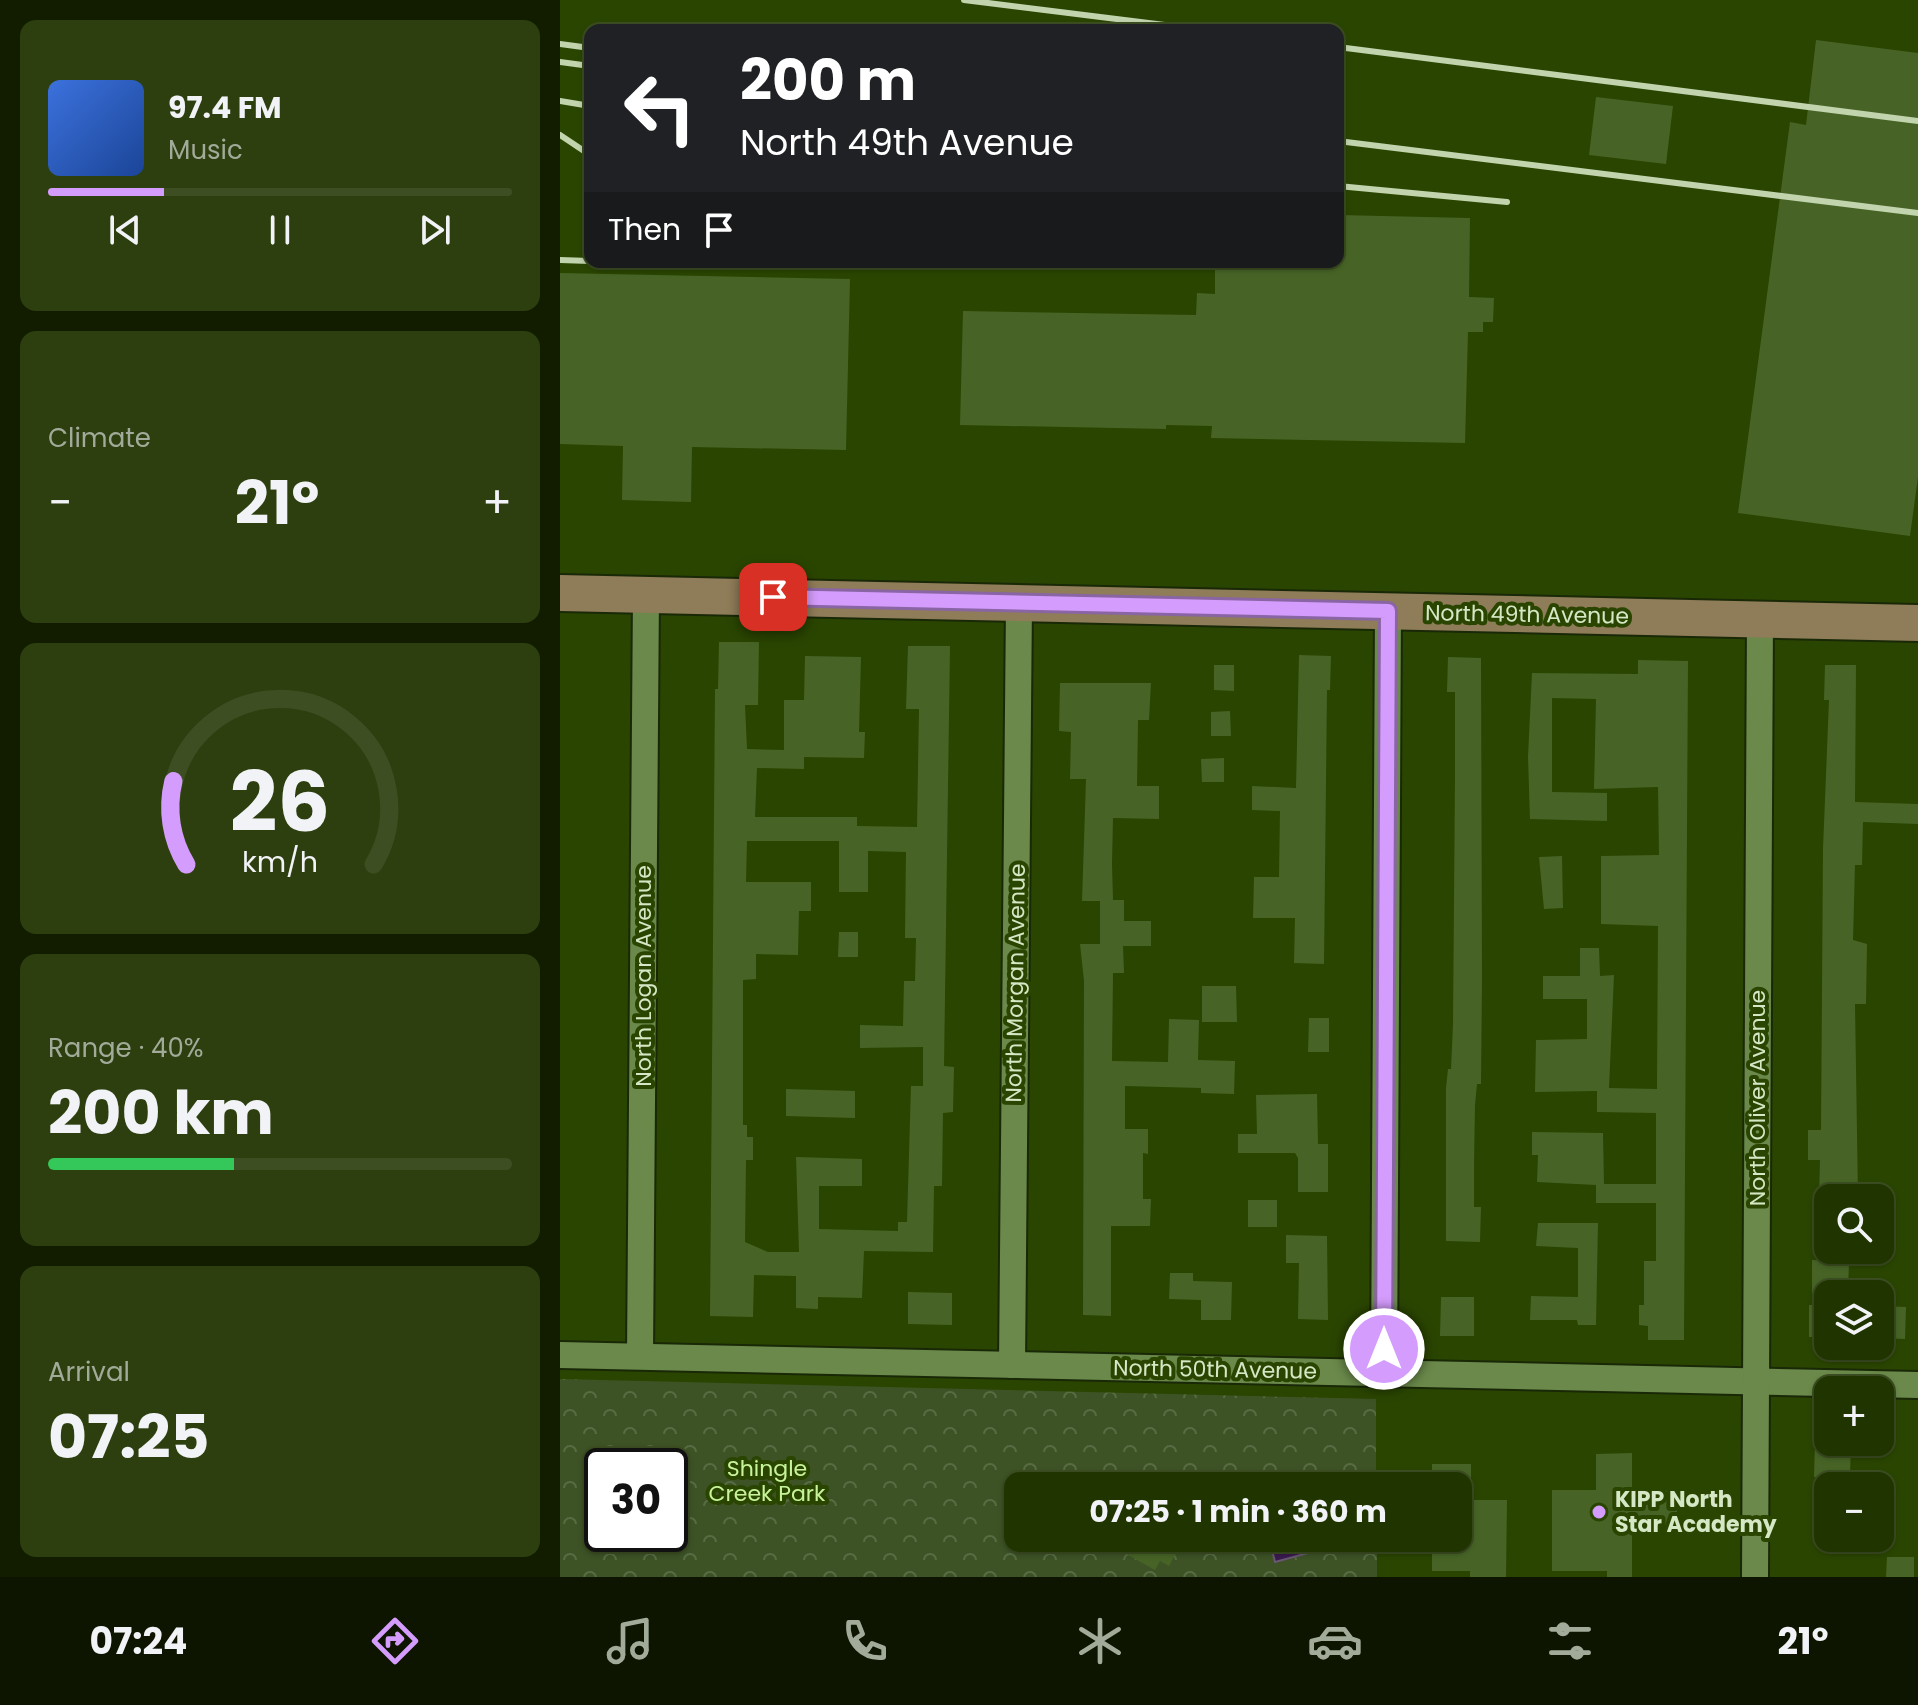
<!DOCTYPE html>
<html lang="en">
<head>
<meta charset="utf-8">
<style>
  body { margin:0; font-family:Poppins,sans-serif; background:#2d3f0f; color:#f1f3f6; height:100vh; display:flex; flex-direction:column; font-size:30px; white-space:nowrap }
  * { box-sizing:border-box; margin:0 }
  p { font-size:26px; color:#a2aa99 }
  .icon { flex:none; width:44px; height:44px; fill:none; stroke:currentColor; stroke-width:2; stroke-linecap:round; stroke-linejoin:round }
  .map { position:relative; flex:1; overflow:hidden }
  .side { display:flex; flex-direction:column; gap:20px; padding:20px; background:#121d00; width:560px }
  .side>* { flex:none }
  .banner { position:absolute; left:24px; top:24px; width:760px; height:244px; border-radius:16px; box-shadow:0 2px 6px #0004,0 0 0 2px #3d4f22; background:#202124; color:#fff; overflow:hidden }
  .tools { position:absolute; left:1254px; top:1184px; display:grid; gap:16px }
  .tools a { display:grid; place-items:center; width:80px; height:80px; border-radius:16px; background:#203400; box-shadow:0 2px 6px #0004,0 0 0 2px #3d4f22; font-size:40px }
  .speed { position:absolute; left:24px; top:1448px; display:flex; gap:16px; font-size:40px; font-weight:700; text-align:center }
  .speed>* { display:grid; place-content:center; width:104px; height:104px; border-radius:50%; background:#203400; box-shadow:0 2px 6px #0004,0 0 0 2px #3d4f22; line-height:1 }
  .speed .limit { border:4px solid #111; border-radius:12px; background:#fff; color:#111 }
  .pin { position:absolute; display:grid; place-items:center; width:68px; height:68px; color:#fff; margin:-34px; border-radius:16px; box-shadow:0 4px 12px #0006 }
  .me { position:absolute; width:88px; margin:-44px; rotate:0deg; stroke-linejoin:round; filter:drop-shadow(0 0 6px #0008) }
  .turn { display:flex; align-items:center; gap:28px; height:168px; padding:0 24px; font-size:36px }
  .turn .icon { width:104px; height:104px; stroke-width:2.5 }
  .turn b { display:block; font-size:56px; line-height:68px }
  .then { display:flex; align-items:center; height:76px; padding:0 24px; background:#0003; gap:16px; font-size:30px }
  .big { font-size:60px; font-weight:700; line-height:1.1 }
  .side .tile { flex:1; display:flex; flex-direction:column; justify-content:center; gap:12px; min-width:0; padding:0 28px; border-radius:16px; background:#2d3f0f }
  .side .dial { align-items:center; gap:0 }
  .dial svg { height:208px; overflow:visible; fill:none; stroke:#3d4f22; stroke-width:7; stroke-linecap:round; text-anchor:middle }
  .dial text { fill:#f1f3f6; stroke:none }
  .song { display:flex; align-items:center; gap:24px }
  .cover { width:96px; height:96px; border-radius:12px; background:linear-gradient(135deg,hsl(220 70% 55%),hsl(220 70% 35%)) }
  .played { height:8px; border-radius:4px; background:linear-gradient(90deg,#d49cfc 25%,#3d4f22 25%) }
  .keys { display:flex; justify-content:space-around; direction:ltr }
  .heat { display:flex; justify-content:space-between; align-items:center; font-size:44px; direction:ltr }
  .charge { height:12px; border-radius:6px; background:linear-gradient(90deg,#34c759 40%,#3d4f22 0) }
  .trip { position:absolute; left:444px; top:1472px; width:468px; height:80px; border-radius:16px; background:#203400; box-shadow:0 2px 6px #0004,0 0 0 2px #3d4f22; font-weight:700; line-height:80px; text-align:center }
  .dock { display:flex; height:128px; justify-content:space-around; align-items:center; background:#0d1500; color:#a2aa99 }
  .dock .icon { width:56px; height:56px }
  .dock .selected { color:#d49cfc }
  .dock b { font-size:36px; color:#f1f3f6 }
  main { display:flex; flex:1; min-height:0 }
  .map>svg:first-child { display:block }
</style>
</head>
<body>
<main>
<section class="side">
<div class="tile">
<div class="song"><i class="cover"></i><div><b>97.4 FM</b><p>Music</p></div></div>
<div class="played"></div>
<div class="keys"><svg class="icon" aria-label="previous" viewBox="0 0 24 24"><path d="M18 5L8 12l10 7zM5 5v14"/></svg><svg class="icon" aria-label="pause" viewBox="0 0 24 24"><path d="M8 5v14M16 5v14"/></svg><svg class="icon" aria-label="next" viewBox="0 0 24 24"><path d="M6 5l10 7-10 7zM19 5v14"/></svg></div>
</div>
<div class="tile"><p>Climate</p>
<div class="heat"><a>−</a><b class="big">21°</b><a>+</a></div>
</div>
<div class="tile dial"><svg viewBox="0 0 100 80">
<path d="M14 69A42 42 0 1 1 86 69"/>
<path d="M14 69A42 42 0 0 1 9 37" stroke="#d49cfc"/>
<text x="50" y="56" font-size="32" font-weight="700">26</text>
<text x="50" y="72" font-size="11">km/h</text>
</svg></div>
<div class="tile"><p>Range · 40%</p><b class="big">200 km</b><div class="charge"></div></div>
<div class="tile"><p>Arrival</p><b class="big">07:25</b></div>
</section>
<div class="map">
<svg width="1358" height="1577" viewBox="0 0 1358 1577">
  <defs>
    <pattern id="park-crowns" width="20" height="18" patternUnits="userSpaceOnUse" patternTransform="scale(2)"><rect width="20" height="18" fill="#3d5326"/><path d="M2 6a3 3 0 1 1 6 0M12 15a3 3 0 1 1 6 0" fill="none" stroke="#586c44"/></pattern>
    <pattern id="water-ripples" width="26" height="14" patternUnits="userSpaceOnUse" patternTransform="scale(2)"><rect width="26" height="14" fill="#3a1a4e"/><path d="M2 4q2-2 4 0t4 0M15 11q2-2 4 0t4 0" fill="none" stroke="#563b66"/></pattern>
  </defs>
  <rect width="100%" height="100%" fill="#2a4500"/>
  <path fill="url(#park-crowns)" fill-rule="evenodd" d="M0,1379l816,20v87h-358v52h359v39h-817zM42,1466h68v68h-68z"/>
  <polygon fill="url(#water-ripples)" stroke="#685872" stroke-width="2" points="709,1538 744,1538 748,1553 715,1562"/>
  <g fill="#476426" fill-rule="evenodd">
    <polygon points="1256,40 1358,53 1358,477 1350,536 1178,513 1230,122 1246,125"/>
    <polygon points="1036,97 1113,106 1106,164 1029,155"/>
    <polygon points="778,215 910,218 909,297 934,298 933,322 923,322 923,332 908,332 905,443 651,438 652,426 606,425 606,429 400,425 403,311 636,315 637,293 655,294 655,262 778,262"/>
    <polygon points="0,273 290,279 286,450 132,447 131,502 62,500 63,446 0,444"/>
    <path d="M159,642h40l-1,63h-13l2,44 37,1v-50h20l1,-44 56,1 -2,75h6l-1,26 -60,-1v12l-47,-1 -2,49h102v9l60,1 2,-118h-13l2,-63h42l-6,420 10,1 -1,45 -10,1 -1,73h-8l-1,66 -69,-1 -2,47 -44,-1v12l-22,-1v-32l-42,-1 -1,42 -43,-1 5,-627h3zM187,841h92v51h29v-41l38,1 -1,86h11l-1,43h-11l-1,45 -43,-1v23l63,-1v39h-12l-4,136h-9v9l-79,-2v-43h43v-27l-66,-2 3,95h-31l-23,-10 1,-82h7v-23h-6v-12h-4v-145l13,-1v-25l42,1 1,-44h12v-29h-65z"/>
    <polygon points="739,655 771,656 770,690 767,690 764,964 734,963 735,918 693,918 694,877 719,877 720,811 692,810 692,786 736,788"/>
    <polygon points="888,657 921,658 922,979 921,1084 917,1084 915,1105 914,1165 914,1207 921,1207 920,1242 886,1241 886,1088 888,1069 891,1069 893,1024 895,776 895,692 887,692"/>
    <polygon points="1078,660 1128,661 1124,1340 1088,1340 1088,1326 1079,1325 1079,1305 1084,1305 1084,1261 1096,1261 1096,1203 1036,1203 1036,1185 977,1182 978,1155 972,1155 972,1132 1043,1133 1044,1184 1096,1184 1096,1113 1037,1112 1037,1091 975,1092 976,1040 1027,1039 1027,999 983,999 983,976 1020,976 1020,948 1039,948 1040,976 1054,975 1049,1088 1097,1089 1098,926 1041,924 1041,856 1099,855 1098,787 1034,789 1036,699 992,698 992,792 1047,793 1047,821 970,819 968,757 972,673 1078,674"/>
    <polygon points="654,665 674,665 674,691 654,690"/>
    <polygon points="1265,665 1296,665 1295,802 1358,804 1358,824 1303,822 1302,865 1295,865 1293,940 1307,944 1306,1004 1295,1004 1298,1198 1259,1198 1260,1160 1248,1160 1248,1130 1261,1130 1263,849 1269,700 1264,700"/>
    <polygon points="500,683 591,683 589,720 578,720 577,786 599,786 599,819 553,818 552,864 553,900 564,900 564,921 591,921 591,946 563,946 564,973 553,973 552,1061 608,1062 609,1019 639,1020 638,1060 675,1061 674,1094 641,1093 641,1088 565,1086 565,1129 588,1129 588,1154 583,1153 583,1199 591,1199 590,1226 551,1226 551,1316 523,1315 524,981 520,944 540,944 540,901 522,901 526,779 510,779 511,732 499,731"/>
    <polygon points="670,711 671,736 651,736 651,712"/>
    <polygon points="664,758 664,782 642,782 641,759"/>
    <polygon points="1002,856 1003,908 984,909 979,857"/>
    <polygon points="279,932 298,932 298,957 278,957"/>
    <polygon points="642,986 676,986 677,1022 642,1022"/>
    <polygon points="749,1018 769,1018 769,1052 748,1052"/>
    <polygon points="226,1089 295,1091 295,1118 226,1116"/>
    <polygon points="757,1094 758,1144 768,1144 768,1192 738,1192 738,1158 735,1153 678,1153 678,1134 697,1134 696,1095"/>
    <rect x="688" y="1200" width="29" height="27"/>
    <polygon points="978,1223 1038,1223 1036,1325 1018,1325 1017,1320 970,1320 971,1296 1018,1297 1018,1248 976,1246"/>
    <polygon points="726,1235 767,1236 768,1320 738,1319 739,1263 726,1263"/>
    <polygon points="1252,1260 1289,1261 1288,1294 1252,1294"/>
    <polygon points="610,1273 633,1273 633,1281 672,1282 671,1320 641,1320 641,1300 609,1299"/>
    <polygon points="348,1292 392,1293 392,1325 348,1324"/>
    <polygon points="881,1297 914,1297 914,1336 880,1336"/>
    <rect x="1249" y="1305" width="19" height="32"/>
    <polygon points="1320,1306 1346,1307 1345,1339 1320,1338"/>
    <polygon points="1255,1442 1291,1442 1290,1477 1254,1477"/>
    <polygon points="1072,1453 1072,1490 1117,1490 1117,1525 1072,1525 1072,1577 1047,1577 1047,1571 992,1571 992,1490 1036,1490 1036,1454"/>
    <rect x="872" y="1464" width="39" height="22"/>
    <polygon points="898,1500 947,1500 946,1577 910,1577 910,1571 872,1571 872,1538 898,1538"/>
    <polygon points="568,1538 624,1538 609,1566 600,1561 595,1570 561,1551"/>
    <polygon points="1327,1557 1354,1557 1354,1577 1326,1577"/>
  </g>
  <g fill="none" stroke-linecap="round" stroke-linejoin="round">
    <defs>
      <g id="street">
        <polyline points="0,1355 1358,1385"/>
        <polyline points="80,1356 86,595"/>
        <polyline points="452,1365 459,602"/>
        <polyline points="824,1373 828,611"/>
        <polyline points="1195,1577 1200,619"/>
      </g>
      <polyline id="secondary" points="0,593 1358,623"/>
    </defs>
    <use href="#street" stroke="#192807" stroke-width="30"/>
    <use href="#secondary" stroke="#192807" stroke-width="40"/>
    <use href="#street" stroke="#6a894a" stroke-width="26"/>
    <use href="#secondary" stroke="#8f7c58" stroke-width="36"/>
    <g stroke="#c1d4ae" stroke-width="6">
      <polyline points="404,0 645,30"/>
      <polyline points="0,44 30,48"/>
      <polyline points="778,47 1358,121"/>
      <polyline points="0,62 30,66"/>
      <polyline points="0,101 30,106"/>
      <polyline points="0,135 30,155"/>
      <polyline points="778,141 1358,213"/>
      <polyline points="778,186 947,202"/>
      <polyline points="0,260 30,261"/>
      <polyline points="119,262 362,266 398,262"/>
    </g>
  </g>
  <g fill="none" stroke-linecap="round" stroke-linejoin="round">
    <defs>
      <polyline id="route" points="213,597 828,611 824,1349"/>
    </defs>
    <use href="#route" stroke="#8a65a4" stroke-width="20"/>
    <use href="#route" stroke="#d49cfc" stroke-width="14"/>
  </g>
  <circle fill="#d49cfc" stroke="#2a4500" stroke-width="3" cx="1039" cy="1512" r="8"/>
  <g text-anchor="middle" stroke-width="8" stroke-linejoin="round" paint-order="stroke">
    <g font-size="22" fill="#d5e7c5" stroke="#2a4500">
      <text transform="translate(967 614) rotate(1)" y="8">North 49th Avenue</text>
      <text transform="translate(83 976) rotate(-90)" y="8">North Logan Avenue</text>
      <text transform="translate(455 983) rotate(-89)" y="8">North Morgan Avenue</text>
      <text transform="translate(1197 1098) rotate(-90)" y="8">North Oliver Avenue</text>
      <text transform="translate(655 1369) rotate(1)" y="8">North 50th Avenue</text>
    </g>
    <g font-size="22" fill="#c7f49a" stroke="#2a4500">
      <text x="207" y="1476">Shingle<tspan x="207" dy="25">Creek Park</tspan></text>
    </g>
    <g font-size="22" font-weight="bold" fill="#d5e7c5" stroke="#2a4500" text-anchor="start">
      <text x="1055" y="1507">KIPP North<tspan x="1055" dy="25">Star Academy</tspan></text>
    </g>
  </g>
</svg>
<div class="tools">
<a><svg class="icon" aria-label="search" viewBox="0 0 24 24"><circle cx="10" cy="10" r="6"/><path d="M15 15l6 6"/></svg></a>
<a><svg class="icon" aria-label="layers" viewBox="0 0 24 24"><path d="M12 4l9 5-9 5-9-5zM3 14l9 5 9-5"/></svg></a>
<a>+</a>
<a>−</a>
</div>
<div class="speed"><div class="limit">30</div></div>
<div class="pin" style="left:213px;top:597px;background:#d93025"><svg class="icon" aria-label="arrive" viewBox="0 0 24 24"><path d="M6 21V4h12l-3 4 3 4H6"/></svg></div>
<svg class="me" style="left:824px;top:1349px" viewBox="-20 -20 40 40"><circle r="17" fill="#d49cfc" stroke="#fff" stroke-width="3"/><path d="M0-11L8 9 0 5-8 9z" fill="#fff"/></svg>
<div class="trip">07:25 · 1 min · 360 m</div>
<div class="banner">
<div class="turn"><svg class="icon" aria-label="left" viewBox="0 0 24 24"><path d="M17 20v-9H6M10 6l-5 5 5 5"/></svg><div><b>200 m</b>North 49th Avenue</div></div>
<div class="then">Then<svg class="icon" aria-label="arrive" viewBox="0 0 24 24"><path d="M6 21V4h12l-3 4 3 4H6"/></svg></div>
</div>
</div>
</main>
<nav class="dock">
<b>07:24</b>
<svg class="icon selected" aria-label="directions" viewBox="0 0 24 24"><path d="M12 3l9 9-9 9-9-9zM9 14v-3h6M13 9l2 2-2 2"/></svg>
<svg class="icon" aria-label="music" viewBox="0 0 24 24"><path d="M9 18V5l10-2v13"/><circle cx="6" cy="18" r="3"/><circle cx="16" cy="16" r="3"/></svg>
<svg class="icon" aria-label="phone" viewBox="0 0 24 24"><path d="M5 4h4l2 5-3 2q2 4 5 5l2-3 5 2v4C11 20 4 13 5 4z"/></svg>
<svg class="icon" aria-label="climate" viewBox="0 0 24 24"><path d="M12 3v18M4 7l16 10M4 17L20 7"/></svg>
<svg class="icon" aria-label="car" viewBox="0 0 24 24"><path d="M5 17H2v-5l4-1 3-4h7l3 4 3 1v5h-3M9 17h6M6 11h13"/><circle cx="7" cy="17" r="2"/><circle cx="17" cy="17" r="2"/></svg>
<svg class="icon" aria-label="filters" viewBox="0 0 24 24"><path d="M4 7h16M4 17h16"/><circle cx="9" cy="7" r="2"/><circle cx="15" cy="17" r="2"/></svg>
<b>21°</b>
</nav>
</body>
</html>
